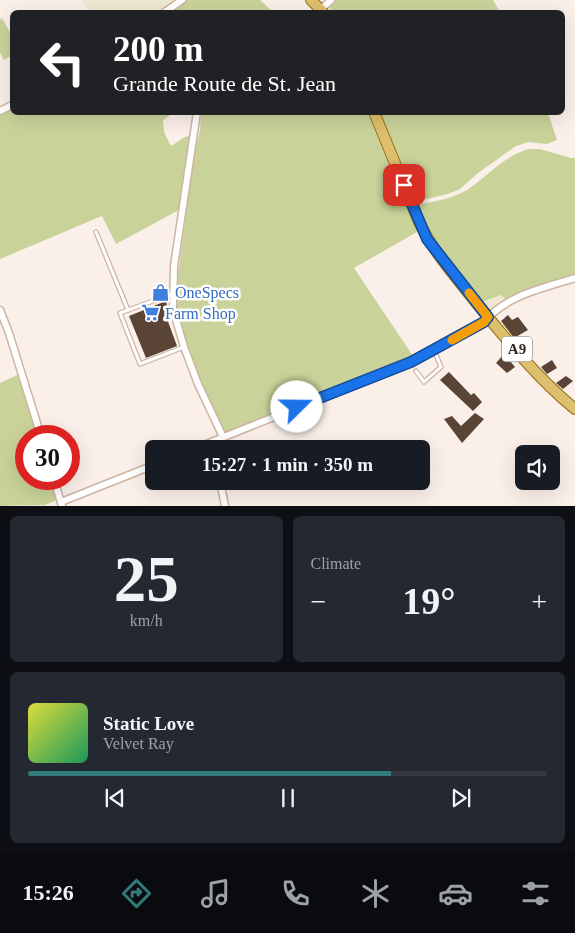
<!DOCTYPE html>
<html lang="en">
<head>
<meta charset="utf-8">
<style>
  body { margin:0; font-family:Georgia,serif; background:#242831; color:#f1f3f6; height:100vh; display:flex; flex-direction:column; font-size:19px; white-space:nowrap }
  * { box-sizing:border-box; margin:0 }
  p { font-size:16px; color:#9ea1a6 }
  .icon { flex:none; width:28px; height:28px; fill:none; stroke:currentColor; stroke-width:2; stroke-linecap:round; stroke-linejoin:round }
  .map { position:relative; height:506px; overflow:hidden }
  .details { display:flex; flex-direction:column; gap:10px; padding:10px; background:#0d0f14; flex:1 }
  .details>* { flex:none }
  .top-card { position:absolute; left:10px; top:10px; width:555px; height:105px; border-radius:8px; box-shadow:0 5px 20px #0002; background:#202124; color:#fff; overflow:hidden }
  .buttons { position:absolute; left:515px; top:445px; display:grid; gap:10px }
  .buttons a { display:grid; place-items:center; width:45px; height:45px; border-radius:8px; background:#171b24; box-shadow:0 5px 20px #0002; font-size:25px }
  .speed { position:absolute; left:15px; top:425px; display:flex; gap:10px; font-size:25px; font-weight:700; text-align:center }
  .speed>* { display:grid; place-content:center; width:65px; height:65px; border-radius:50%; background:#171b24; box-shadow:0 5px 20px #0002; line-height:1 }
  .speed .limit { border:8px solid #d22; background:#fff; color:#111 }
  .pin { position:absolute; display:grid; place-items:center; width:42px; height:42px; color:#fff; margin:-21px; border-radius:10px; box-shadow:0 2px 8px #0006 }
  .me { position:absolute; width:55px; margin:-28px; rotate:68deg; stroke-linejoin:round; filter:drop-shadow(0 0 4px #0008) }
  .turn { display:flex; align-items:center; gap:18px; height:105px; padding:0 20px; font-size:22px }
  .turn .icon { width:65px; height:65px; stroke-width:2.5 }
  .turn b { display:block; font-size:35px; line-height:42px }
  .big { font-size:38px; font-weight:700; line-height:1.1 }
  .details .card { flex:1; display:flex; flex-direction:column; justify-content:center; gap:8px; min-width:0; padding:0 18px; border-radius:8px; background:#242831 }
  .details .dial { align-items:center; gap:0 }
  .dial b { font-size:65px; line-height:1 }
  .song { display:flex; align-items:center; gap:15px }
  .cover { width:60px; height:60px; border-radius:8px; background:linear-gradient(135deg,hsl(60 70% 55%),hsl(150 70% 35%)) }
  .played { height:5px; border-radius:2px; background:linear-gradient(90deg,#317b7b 70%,#363941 70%) }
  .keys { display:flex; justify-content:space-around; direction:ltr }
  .heat { display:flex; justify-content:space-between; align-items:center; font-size:28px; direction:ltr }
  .details .tiles { flex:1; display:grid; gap:10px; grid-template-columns:1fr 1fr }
  .card:last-child { grid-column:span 2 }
  .trip { position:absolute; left:145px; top:440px; width:285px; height:50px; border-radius:8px; background:#171b24; box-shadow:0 5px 20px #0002; font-weight:700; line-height:50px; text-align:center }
  .dock { display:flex; height:80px; justify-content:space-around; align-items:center; background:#090b0e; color:#9ea1a6 }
  .dock .icon { width:35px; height:35px }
  .dock .on { color:#317b7b }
  .dock b { font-size:22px; color:#f1f3f6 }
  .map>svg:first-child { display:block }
</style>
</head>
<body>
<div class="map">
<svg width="575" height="506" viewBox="0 0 575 506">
  <rect width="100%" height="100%" fill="#fbf0e9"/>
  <g fill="#f1e8d2">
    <polygon points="80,0 177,0 161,12 90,12"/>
    <polygon points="501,295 505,299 491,309 487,308 482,302"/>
  </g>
  <g fill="#c9d399">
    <polygon points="187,0 260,0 273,12 170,12"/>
    <polygon points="335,0 493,0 500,12 331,12 330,7"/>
    <polygon points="2,18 12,36 12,55 4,60 0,53 0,20"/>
    <polygon points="12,108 12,112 173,113 163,120 164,132 171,146 185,137 192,135 179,210 116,244 102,216 0,259 0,115"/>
    <path d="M201,113h167l49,119 -63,36 59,88 -26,13 -161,64c-21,-39 -38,-76 -48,-120 -2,-7 -1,-15 -2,-23l17,-131 7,-28z"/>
    <polygon points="379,113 548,113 557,140 547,144 529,142 516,146 478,173 460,189 448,194 418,201 414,199"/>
    <path d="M528,149h12l31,9h4v116l-51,16 -19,9 -4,-4 -19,7 -42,-50 -13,-20 -9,-27c16,-4 34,-6 49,-15 21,-14 36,-33 61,-41z"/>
    <polygon points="19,374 38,436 26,436 26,479 51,479 57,500 45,505 0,506 0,383"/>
  </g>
  <g fill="#5a4436">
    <polygon points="166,301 169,314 166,316 177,346 146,358 129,316"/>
    <polygon points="508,315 512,320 518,317 528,330 514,338 501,321"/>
    <polygon points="504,354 515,367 507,373 496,363"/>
    <polygon points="552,360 557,368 547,374 541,367"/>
    <polygon points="449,372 471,395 474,393 482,402 473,411 440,380"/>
    <polygon points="566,376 573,381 563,389 556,383"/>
    <polygon points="475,413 484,419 462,443 444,419 452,416 461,426"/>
  </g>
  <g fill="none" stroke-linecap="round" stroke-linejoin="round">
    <defs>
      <g id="lane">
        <polyline points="96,232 128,310"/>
        <polyline points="172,294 120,313 140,364 184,347"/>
        <polyline points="416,371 424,382 441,367 434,350"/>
      </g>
      <g id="street">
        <polyline points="319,11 331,0"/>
        <polyline points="165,12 182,0"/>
        <polyline points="0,111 12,105"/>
        <polyline points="197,112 174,266 173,309 184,347 198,384 223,437"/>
        <polyline points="0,310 9,333 41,436"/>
        <path d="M194,449l217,-87 73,-40c23,-27 59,-34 91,-44"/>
        <polyline points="54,479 62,506"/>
        <polyline points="220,481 225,506"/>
        <polyline points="61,502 154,465"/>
      </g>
      <g id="primary">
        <polyline points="311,0 323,12"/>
        <path d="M374,112l45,110c14,29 35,53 55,78 31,38 63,78 101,109"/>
      </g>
    </defs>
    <use href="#lane" stroke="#cdb4a3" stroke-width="5.5"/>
    <use href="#street" stroke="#cdb4a3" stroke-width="9"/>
    <use href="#primary" stroke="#946f14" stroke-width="12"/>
    <use href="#lane" stroke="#fff" stroke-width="3"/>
    <use href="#street" stroke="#fff" stroke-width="6"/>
    <use href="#primary" stroke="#debf6d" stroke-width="10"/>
  </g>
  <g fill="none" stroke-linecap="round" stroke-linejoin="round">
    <defs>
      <polyline id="route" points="297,407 411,362 484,322 488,317 427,239 404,185"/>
    </defs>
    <use href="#route" stroke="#114b97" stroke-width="12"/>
    <use href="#route" stroke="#1a73e8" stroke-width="9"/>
    <polyline stroke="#f59e0b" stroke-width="9" points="452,340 484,322 488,317 469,293"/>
  </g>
  <defs>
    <symbol id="shop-bare" viewBox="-9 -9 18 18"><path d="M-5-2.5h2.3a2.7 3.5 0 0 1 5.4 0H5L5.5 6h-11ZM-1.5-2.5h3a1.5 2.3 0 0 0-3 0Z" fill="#3f7fe0" stroke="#fff" stroke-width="2.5" paint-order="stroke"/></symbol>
    <symbol id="supermarket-bare" viewBox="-9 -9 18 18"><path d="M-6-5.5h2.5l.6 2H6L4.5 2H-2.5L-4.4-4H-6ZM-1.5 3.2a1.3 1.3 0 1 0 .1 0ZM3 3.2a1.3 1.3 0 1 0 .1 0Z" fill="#3f7fe0" stroke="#fff" stroke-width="2.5" paint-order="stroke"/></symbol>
  </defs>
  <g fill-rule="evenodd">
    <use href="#shop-bare" x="148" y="280" width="25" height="25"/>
    <use href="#supermarket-bare" x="138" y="300" width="25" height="25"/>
  </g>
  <g text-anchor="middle" stroke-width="5" stroke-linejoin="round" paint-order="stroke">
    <rect fill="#fff" stroke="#706964" stroke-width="1" x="502" y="336.5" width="30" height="25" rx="4"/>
    <g font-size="15" font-weight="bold" fill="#332922">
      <text x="517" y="354">A9</text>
    </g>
    <g font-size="16" fill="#366cbe" stroke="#fff" text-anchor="start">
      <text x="175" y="298">OneSpecs</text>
      <text x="165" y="319">Farm Shop</text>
    </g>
  </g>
</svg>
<div class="buttons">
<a><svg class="icon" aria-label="sound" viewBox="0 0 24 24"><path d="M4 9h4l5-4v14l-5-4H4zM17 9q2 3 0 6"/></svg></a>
</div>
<div class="speed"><div class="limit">30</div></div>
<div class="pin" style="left:404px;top:185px;background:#d93025"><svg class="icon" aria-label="arrive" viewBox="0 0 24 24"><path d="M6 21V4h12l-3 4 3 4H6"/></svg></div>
<svg class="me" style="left:297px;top:407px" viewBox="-20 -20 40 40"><circle r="19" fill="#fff"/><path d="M0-13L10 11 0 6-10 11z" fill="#1a73e8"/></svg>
<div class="trip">15:27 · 1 min · 350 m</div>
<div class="top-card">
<div class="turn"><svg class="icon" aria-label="left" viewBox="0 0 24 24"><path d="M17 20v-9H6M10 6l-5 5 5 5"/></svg><div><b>200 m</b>Grande Route de St. Jean</div></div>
</div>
</div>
<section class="details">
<div class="tiles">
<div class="card dial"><b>25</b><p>km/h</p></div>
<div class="card"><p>Climate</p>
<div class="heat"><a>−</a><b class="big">19°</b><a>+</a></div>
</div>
<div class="card">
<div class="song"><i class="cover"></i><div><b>Static Love</b><p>Velvet Ray</p></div></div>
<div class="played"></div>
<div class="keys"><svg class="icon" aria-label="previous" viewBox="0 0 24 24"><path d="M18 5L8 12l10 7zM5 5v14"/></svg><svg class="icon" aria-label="pause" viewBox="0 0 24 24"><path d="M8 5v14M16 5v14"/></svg><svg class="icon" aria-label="next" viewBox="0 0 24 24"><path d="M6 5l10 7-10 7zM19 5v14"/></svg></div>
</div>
</div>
</section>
<nav class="dock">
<b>15:26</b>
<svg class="icon on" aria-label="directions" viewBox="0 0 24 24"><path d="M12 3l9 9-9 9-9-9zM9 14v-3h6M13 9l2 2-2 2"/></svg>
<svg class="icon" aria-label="music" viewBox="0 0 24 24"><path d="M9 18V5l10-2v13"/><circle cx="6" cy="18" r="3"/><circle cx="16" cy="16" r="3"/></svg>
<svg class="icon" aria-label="phone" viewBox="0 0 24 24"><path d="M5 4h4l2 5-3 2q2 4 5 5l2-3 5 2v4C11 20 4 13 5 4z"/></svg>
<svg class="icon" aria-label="climate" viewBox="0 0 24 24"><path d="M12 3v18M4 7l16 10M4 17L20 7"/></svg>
<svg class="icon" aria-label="car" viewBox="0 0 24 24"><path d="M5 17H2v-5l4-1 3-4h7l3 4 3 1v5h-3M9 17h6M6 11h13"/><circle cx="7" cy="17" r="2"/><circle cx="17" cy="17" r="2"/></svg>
<svg class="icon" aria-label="filters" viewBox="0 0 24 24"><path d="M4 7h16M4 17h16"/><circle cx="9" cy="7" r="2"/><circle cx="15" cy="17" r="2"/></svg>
</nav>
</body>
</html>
